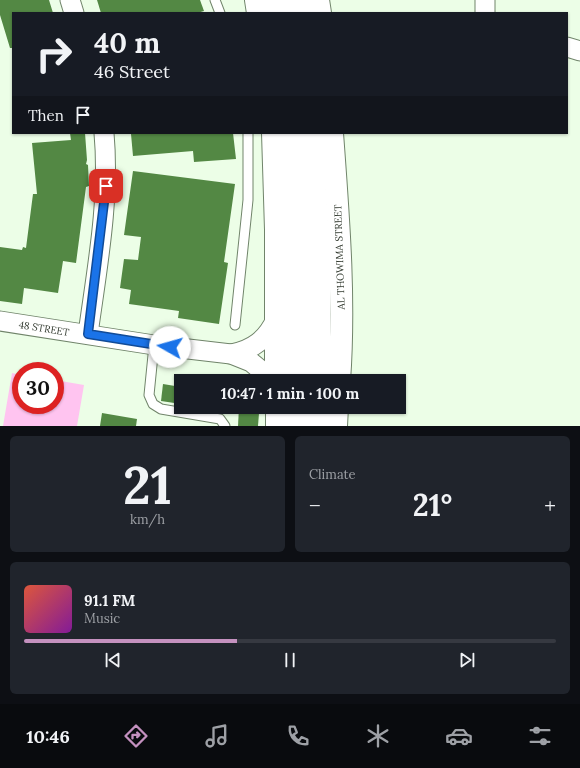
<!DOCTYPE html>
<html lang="en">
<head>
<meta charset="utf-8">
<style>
  body { margin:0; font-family:Lora,serif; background:#20242c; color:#f1f3f6; height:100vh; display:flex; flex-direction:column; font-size:15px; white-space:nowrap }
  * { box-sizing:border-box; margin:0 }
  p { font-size:13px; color:#9ea1a6 }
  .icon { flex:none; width:22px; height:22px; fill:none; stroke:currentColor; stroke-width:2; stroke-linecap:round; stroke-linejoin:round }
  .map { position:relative; height:426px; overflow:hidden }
  .sheet { display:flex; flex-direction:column; gap:10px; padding:10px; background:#0d0f14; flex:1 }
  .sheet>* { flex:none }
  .hud { position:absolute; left:12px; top:12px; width:556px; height:122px; border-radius:0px; box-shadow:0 1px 3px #0004; background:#171b24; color:#f1f3f6; overflow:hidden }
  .speed { position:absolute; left:12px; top:362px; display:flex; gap:8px; font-size:20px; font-weight:700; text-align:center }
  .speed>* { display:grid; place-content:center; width:52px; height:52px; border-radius:50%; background:#171b24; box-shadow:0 1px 3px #0004; line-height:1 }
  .speed .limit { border:6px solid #d22; background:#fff; color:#111 }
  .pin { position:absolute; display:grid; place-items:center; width:34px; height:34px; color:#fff; margin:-17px; border-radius:8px; box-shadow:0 2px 6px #0006 }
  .me { position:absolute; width:44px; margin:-22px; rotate:277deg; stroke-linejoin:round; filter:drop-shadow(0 0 3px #0008) }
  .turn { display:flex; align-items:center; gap:14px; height:84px; padding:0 16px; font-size:18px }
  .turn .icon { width:52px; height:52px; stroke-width:2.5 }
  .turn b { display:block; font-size:28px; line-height:34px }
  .then { display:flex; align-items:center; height:38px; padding:0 16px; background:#0003; gap:8px; font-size:15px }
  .big { font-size:30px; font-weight:700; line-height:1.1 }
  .sheet .card { flex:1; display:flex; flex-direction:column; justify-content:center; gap:6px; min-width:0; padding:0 14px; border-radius:6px; background:#20242c }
  .sheet .dial { align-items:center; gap:0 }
  .dial b { font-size:52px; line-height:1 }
  .song { display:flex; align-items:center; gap:12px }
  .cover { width:48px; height:48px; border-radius:6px; background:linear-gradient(135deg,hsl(10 70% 55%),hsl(290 70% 35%)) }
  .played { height:4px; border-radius:2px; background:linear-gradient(90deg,#c491bf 40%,#363941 40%) }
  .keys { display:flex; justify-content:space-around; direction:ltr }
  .heat { display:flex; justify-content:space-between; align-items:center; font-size:22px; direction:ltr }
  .sheet .tiles { flex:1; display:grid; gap:10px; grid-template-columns:1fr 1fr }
  .card:last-child { grid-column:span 2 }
  .trip { position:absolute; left:174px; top:374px; width:232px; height:40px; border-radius:0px; background:#171b24; box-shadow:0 1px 3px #0004; font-weight:700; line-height:40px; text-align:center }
  .tabs { display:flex; height:64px; justify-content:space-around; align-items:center; background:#090b0e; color:#9ea1a6 }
  .tabs .icon { width:28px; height:28px }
  .tabs .active { color:#c491bf }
  .tabs b { font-size:18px; color:#f1f3f6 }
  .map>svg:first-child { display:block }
</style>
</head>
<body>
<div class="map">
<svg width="580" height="426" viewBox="0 0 580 426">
  <rect width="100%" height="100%" fill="#ecfee7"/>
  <polygon fill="#ffc4f0" points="12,373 21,375 21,405 55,405 55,380 84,385 77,426 3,426"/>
  <g fill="#538844">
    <polygon points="0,0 49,0 53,13 13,13 13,48 10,48 0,15"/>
    <polygon points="97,0 200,0 204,11 197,13 101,13"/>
    <polygon points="70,133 85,133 87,160 86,164 88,165 89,186 86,187 76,263 63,261 58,293 24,288 22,304 0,301 0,247 22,250 23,247 26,248 33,194 37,194 32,143 71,140"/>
    <polygon points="233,133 236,159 194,162 193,151 133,156 131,134"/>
    <polygon points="133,171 235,184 224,262 228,263 219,324 178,318 179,311 129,304 131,290 120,288 124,259 138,260 141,237 124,235"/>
    <polygon points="163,384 181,387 181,404 161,401"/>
    <polygon points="239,407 254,407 259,413 258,426 238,426"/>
    <polygon points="102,413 137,419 136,426 100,426"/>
  </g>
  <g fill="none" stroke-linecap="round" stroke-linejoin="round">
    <defs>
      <g id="lane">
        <polyline points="215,0 220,13"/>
        <polyline points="235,325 248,200 248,133"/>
        <polyline points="154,345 149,395 153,404 161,409 220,419 225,426"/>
      </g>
      <g id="street">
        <polyline points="70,0 74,13"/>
        <polyline points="485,13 485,0"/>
        <polyline points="567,47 580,51"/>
        <polyline points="0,321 154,345 231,354 251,362 274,381"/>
        <path d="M88,334c9,-66 22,-134 16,-201"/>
        <path d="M231,354c22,-4 36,-15 45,-35"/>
      </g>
      <g id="secondary">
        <polyline points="256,0 258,13"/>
        <polyline points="276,0 278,13"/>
        <polyline points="297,0 299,13"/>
        <polyline points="318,0 320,13"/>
        <polyline points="273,133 276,230 276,381"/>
        <polyline points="291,133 298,253 298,381"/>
        <polyline points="311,133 319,251 319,381"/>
        <path d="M332,133c6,82 13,166 7,248"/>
        <polyline points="277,407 277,426"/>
        <polyline points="297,426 297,407"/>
        <polyline points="318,426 318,407"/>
        <polyline points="336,426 337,407"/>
      </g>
    </defs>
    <use href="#lane" stroke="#70846a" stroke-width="11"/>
    <use href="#street" stroke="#70846a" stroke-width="21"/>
    <use href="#secondary" stroke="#70846a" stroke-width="24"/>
    <use href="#lane" stroke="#fff" stroke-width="9"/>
    <use href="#street" stroke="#fff" stroke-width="19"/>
    <use href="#secondary" stroke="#fff" stroke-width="22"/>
  </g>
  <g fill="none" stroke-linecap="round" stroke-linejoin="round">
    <defs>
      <polyline id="route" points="106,186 88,334 170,347"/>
    </defs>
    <use href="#route" stroke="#114b97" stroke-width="10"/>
    <use href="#route" stroke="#1a73e8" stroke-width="7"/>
  </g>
  <g text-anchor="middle" stroke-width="4" stroke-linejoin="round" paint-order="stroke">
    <g font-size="10" fill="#333b30" stroke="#fff">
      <text transform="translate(339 257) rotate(-92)" y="4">AL THOWIMA STREET</text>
      <text transform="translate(44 328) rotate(9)" y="4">48 STREET</text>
    </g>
  </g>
</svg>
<div class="speed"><div class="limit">30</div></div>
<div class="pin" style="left:106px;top:186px;background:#d93025"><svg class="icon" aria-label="arrive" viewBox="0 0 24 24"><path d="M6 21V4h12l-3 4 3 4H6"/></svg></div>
<svg class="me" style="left:170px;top:347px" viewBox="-20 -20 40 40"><circle r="19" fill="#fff"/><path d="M0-13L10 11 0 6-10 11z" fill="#1a73e8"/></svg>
<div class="trip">10:47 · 1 min · 100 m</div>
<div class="hud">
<div class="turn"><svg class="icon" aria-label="right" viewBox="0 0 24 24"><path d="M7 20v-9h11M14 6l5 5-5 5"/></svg><div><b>40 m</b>46 Street</div></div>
<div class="then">Then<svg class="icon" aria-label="arrive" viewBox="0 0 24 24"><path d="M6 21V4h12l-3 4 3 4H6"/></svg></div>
</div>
</div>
<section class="sheet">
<div class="tiles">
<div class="card dial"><b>21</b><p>km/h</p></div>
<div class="card"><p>Climate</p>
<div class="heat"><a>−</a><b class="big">21°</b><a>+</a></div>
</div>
<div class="card">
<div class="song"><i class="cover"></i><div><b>91.1 FM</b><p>Music</p></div></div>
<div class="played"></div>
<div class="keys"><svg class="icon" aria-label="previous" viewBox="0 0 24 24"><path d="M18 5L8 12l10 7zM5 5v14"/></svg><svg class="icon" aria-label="pause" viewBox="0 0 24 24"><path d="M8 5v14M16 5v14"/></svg><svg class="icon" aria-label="next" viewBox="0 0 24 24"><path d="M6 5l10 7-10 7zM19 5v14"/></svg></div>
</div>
</div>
</section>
<nav class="tabs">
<b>10:46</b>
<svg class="icon active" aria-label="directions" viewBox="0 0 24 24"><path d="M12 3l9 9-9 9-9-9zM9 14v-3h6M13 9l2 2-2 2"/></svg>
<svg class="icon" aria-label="music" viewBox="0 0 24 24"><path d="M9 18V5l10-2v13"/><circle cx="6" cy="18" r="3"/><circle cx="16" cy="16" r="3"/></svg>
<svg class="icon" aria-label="phone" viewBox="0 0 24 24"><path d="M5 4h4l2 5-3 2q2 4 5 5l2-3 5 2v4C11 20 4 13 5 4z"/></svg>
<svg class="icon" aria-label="climate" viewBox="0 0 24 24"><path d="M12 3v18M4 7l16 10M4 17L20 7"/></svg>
<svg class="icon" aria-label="car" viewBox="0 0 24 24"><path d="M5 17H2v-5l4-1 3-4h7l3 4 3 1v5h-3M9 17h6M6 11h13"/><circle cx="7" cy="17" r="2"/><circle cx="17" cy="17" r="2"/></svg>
<svg class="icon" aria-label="filters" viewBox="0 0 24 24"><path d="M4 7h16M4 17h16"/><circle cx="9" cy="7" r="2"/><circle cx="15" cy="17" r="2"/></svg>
</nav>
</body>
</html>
